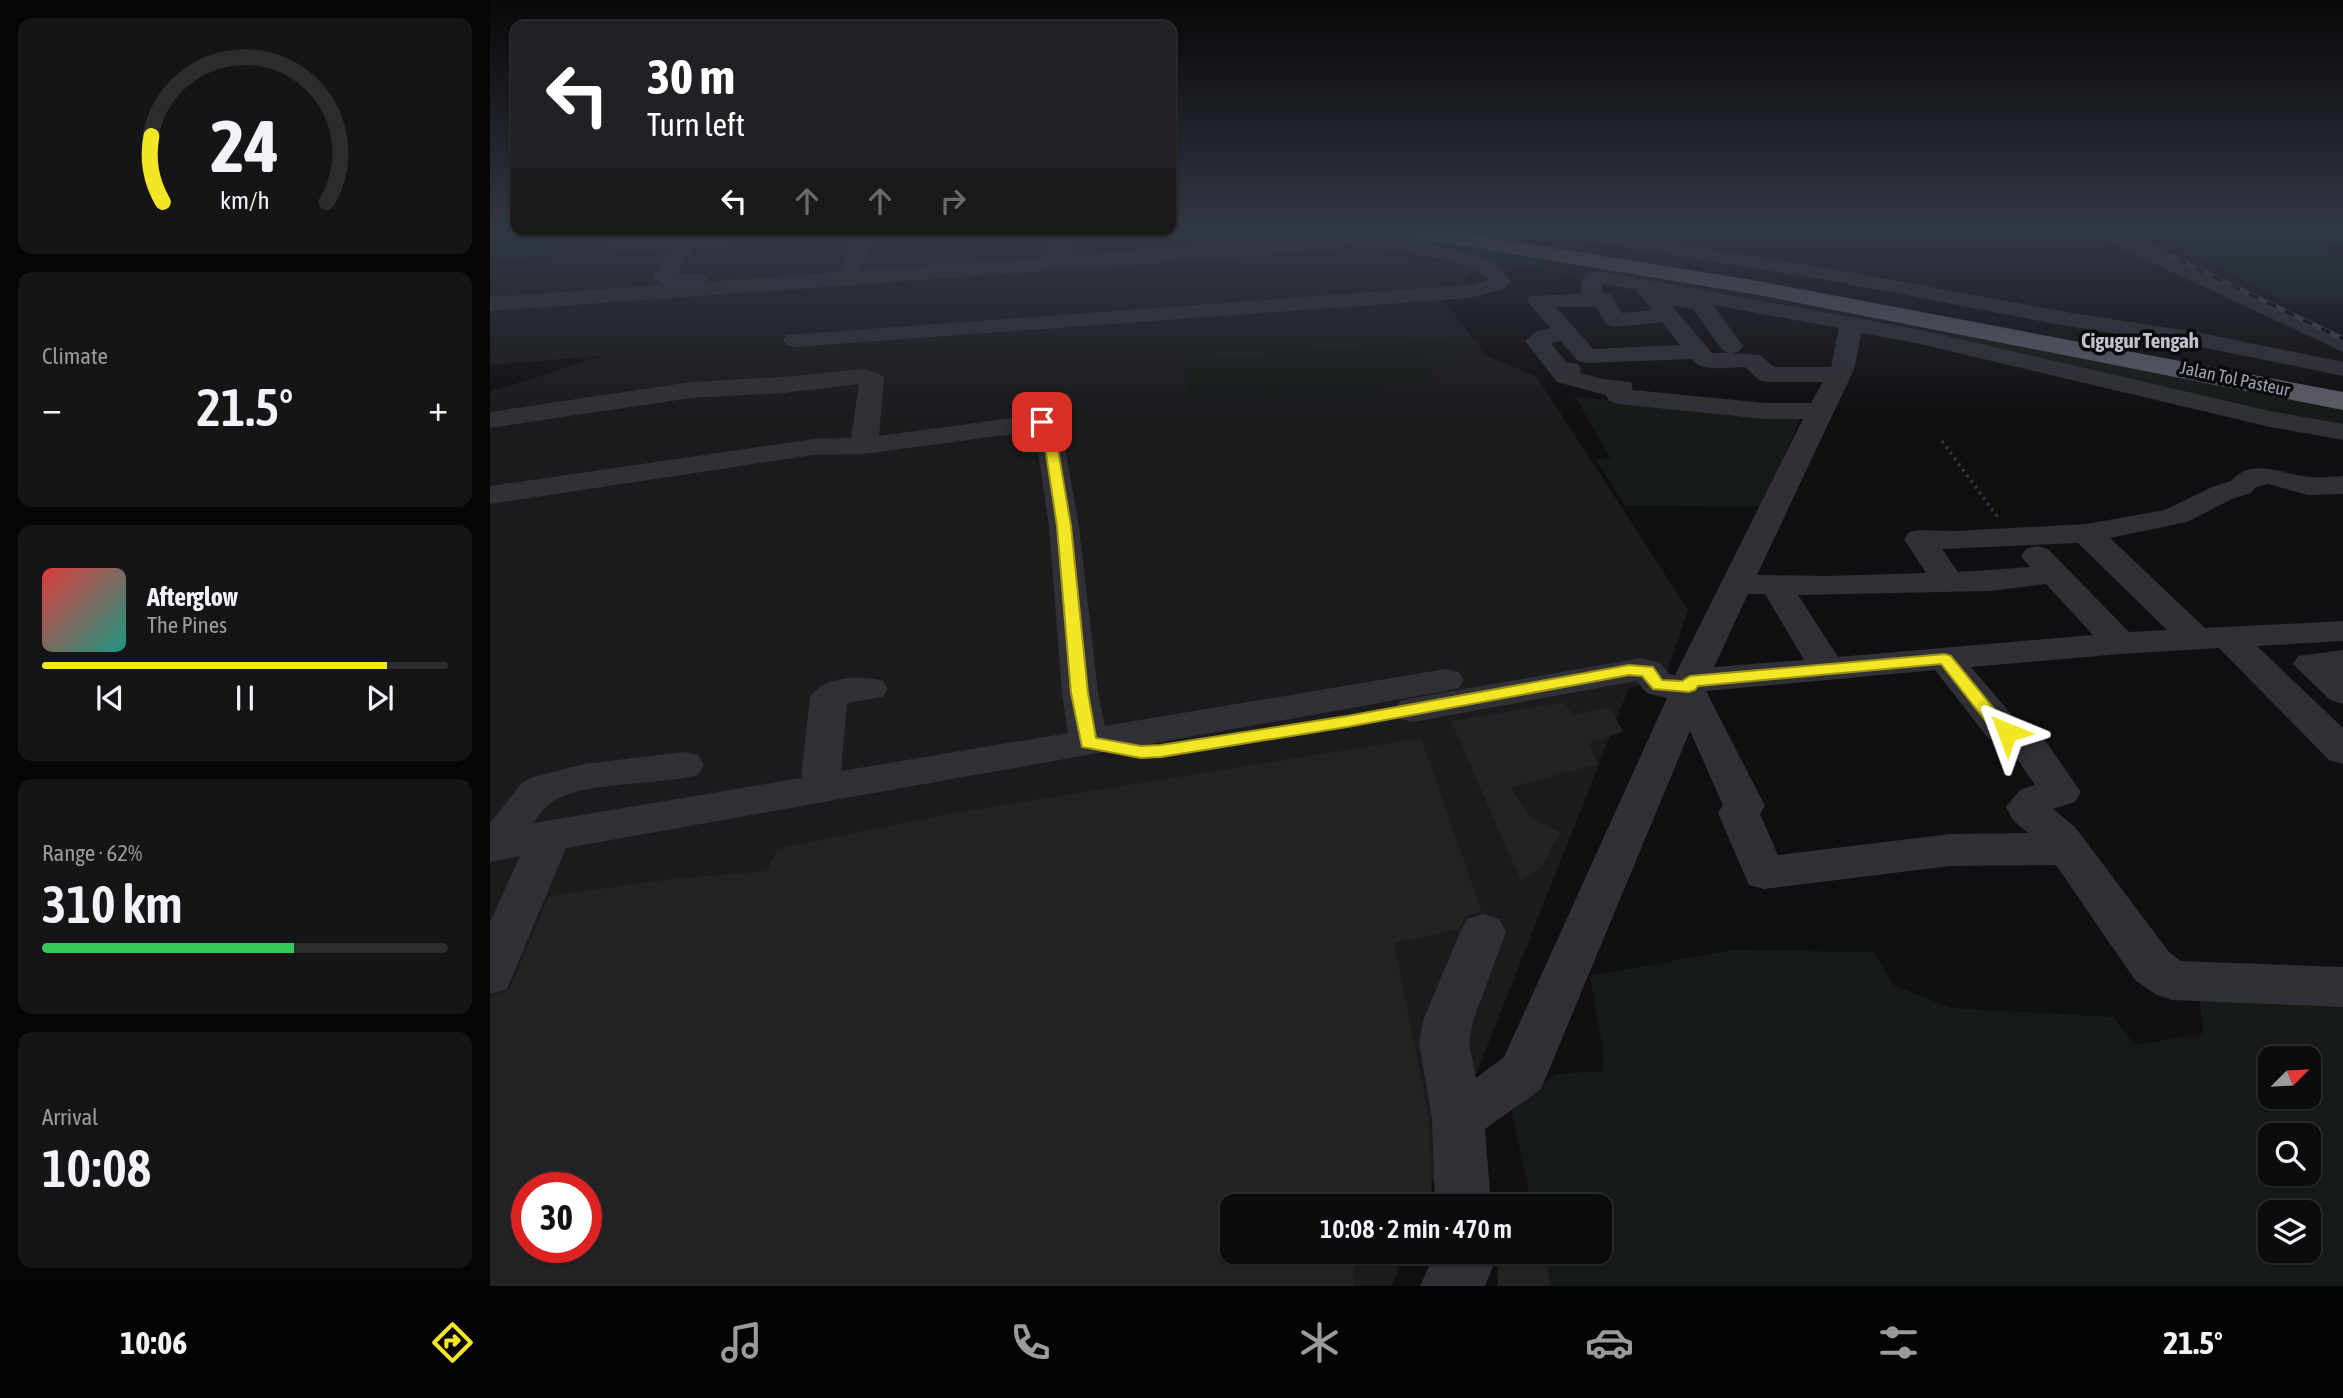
<!DOCTYPE html>
<html lang="en">
<head>
<meta charset="utf-8">
<style>
  body { margin:0; font-family:"Asap Condensed",sans-serif; background:#151416; color:#f1f3f6; height:100vh; display:flex; flex-direction:column; font-size:26px; white-space:nowrap }
  * { box-sizing:border-box; margin:0 }
  p { font-size:23px; color:#9a9b9d }
  .icon { flex:none; width:38px; height:38px; fill:none; stroke:currentColor; stroke-width:2; stroke-linecap:round; stroke-linejoin:round }
  .map { position:relative; flex:1; overflow:hidden }
  .sheet { display:flex; flex-direction:column; gap:18px; padding:18px; background:#070607; width:490px }
  .sheet>* { flex:none }
  .banner { position:absolute; left:21px; top:21px; width:665px; height:214px; border-radius:14px; box-shadow:0 2px 5px #0004,0 0 0 2px #2c2b2e; background:#202124; color:#fff; overflow:hidden }
  .needle { width:46px; rotate:66deg }
  .controls { position:absolute; left:1768px; top:1046px; display:grid; gap:14px }
  .controls a { display:grid; place-items:center; width:63px; height:63px; border-radius:14px; background:#0c0b0d; box-shadow:0 2px 5px #0004,0 0 0 2px #2c2b2e; font-size:35px }
  .speed { position:absolute; left:21px; top:1172px; display:flex; gap:14px; font-size:35px; font-weight:700; text-align:center }
  .speed>* { display:grid; place-content:center; width:91px; height:91px; border-radius:50%; background:#0c0b0d; box-shadow:0 2px 5px #0004,0 0 0 2px #2c2b2e; line-height:1 }
  .speed .limit { border:10px solid #d22; background:#fff; color:#111 }
  .pin { position:absolute; display:grid; place-items:center; width:60px; height:60px; color:#fff; margin:-30px; border-radius:14px; box-shadow:0 4px 10px #0006 }
  .me { position:absolute; width:77px; margin:-38px; rotate:316deg; stroke-linejoin:round; filter:drop-shadow(0 0 5px #0008) }
  .turn { display:flex; align-items:center; gap:24px; height:147px; padding:0 21px; font-size:32px }
  .turn .icon { width:91px; height:91px; stroke-width:2.5 }
  .turn b { display:block; font-size:49px; line-height:60px }
  .lanes { display:flex; align-items:center; height:66px; padding:0 21px; background:#0003; justify-content:center; gap:35px; direction:ltr }
  .lanes .off { opacity:.35 }
  .big { font-size:52px; font-weight:600; line-height:1.1 }
  .sheet .card { flex:1; display:flex; flex-direction:column; justify-content:center; gap:10px; min-width:0; padding:0 24px; border-radius:14px; background:#151416 }
  .sheet .dial { align-items:center; gap:0 }
  .dial svg { height:182px; overflow:visible; fill:none; stroke:#2c2b2e; stroke-width:7; stroke-linecap:round; text-anchor:middle }
  .dial text { fill:#f1f3f6; stroke:none }
  .song { display:flex; align-items:center; gap:21px }
  .cover { width:84px; height:84px; border-radius:10px; background:linear-gradient(135deg,hsl(0 70% 55%),hsl(170 70% 35%)) }
  .played { height:7px; border-radius:4px; background:linear-gradient(90deg,#f3e625 85%,#2c2b2e 85%) }
  .keys { display:flex; justify-content:space-around; direction:ltr }
  .heat { display:flex; justify-content:space-between; align-items:center; font-size:38px; direction:ltr }
  .charge { height:10px; border-radius:5px; background:linear-gradient(90deg,#34c759 62%,#2c2b2e 0) }
  .trip { position:absolute; left:730px; top:1194px; width:392px; height:70px; border-radius:14px; background:#0c0b0d; box-shadow:0 2px 5px #0004,0 0 0 2px #2c2b2e; font-weight:600; line-height:70px; text-align:center }
  .menu { display:flex; height:112px; justify-content:space-around; align-items:center; background:#050405; color:#9a9b9d }
  .menu .icon { width:49px; height:49px }
  .menu .current { color:#f3e625 }
  .menu b { font-size:32px; color:#f1f3f6 }
  main { display:flex; flex:1; min-height:0 }
  .map>svg:first-child { display:block }
</style>
</head>
<body>
<main>
<section class="sheet">
<div class="card dial"><svg viewBox="0 0 100 80">
<path d="M14 69A42 42 0 1 1 86 69"/>
<path d="M14 69A42 42 0 0 1 9 40" stroke="#f3e625"/>
<text x="50" y="56" font-size="32" font-weight="700">24</text>
<text x="50" y="72" font-size="11">km/h</text>
</svg></div>
<div class="card"><p>Climate</p>
<div class="heat"><a>−</a><b class="big">21.5°</b><a>+</a></div>
</div>
<div class="card">
<div class="song"><i class="cover"></i><div><b>Afterglow</b><p>The Pines</p></div></div>
<div class="played"></div>
<div class="keys"><svg class="icon" aria-label="previous" viewBox="0 0 24 24"><path d="M18 5L8 12l10 7zM5 5v14"/></svg><svg class="icon" aria-label="pause" viewBox="0 0 24 24"><path d="M8 5v14M16 5v14"/></svg><svg class="icon" aria-label="next" viewBox="0 0 24 24"><path d="M6 5l10 7-10 7zM19 5v14"/></svg></div>
</div>
<div class="card"><p>Range · 62%</p><b class="big">310 km</b><div class="charge"></div></div>
<div class="card"><p>Arrival</p><b class="big">10:08</b></div>
</section>
<div class="map">
<svg width="1853" height="1286" viewBox="0 0 1853 1286">
  <rect width="100%" height="100%" fill="#100f11"/>
  <path fill="#1c1b1e" fill-rule="evenodd" d="M85,233h710l192,35 -32,34 41,53 51,22 151,233 -25,73 -34,5 -205,518h-192v45h173l-13,35h-902v-894l111,-36 -111,9v-97l57,-6zM37,1188h59v60h-59z"/>
  <g fill="#161b18" fill-rule="evenodd">
    <polygon points="0,233 82,233 55,260 0,261"/>
    <polygon points="823,233 910,233 1059,257 1054,265 1086,272 1080,275"/>
    <polygon points="1660,233 1815,233 1828,242 1820,242 1830,250 1853,259 1853,303 1798,302"/>
    <polygon points="1083,260 1853,407 1853,430 1077,265"/>
    <polygon points="958,339 971,353 935,357 948,379 862,392 859,388 773,396 774,390 699,396 694,361"/>
    <polygon points="1085,397 1278,413 1312,413 1274,507 1135,505 1105,459 1121,458"/>
    <path d="M1242,950l142,2 19,33 59,23 161,9 22,28 69,-11 -5,-38 144,-2v292h-794l-7,-35h58v-45h-68l-21,-97 45,-35 47,-3v-20l-13,-75zM1780,1059h38v38h-38zM1780,1136h38v38h-38zM1780,1213h38v38h-38z"/>
  </g>
  <g fill="#232225" fill-rule="evenodd">
    <polygon points="1074,702 1083,715 1119,708 1133,731 1098,744 1109,764 1021,787 1039,816 1070,832 1052,867 1031,881 961,721"/>
    <path d="M931,738l61,174 -16,4 -7,13 -65,14 35,175 3,85 -11,3h-189v45h120l3,35h-865v-290l19,-6 40,-94 123,-17 95,-8 10,-22 171,-35zM37,1188h59v60h-59z"/>
    <polygon points="1007,1251 1054,1251 1061,1286 1008,1286"/>
  </g>
  <g fill="none" stroke-linecap="round" stroke-linejoin="round">
    <polyline stroke="#36363d" stroke-width="3.5" stroke-dasharray="2.5 4.5" stroke-linecap="butt" points="1452,441 1509,519"/>
    <g fill="#313036" fill-rule="evenodd">
      <path d="M225,233h82l-10,6 -92,7 -19,28h29l3,5 -2,3 136,-10 -2,-4 18,-35h20l-19,37 190,-13 3,-24h20l-3,22 246,-16 -11,-2 -3,-4c34,-1 173,12 196,32 5,4 10,11 14,17l-9,8 -33,8 -674,49 -8,-2 -4,-5 4,-5 682,-50 19,-5c-18,-23 -110,-30 -142,-35l-9,5 -847,61v-14l173,-12 -10,-9 21,-28 -53,4 -7,-2 -3,-4 3,-4z"/>
      <polygon points="1073,233 1118,233 1348,270 1576,312 1706,332 1853,362 1853,376 1706,346 1576,326 1348,282 1083,239"/>
      <polygon points="1604,233 1629,233 1853,336 1853,352 1607,237"/>
      <polygon points="1830,233 1851,233 1853,244 1840,244"/>
      <path d="M1108,271l318,58 354,82 73,13v16l-73,-13 -354,-84 -55,-10 -6,34 -98,208 71,1 98,-3 -22,-34 5,-7 11,-2 35,1 131,-7 79,-14 47,-23 19,-6c21,-25 53,-6 78,-4 11,1 23,0 34,-1v18l-35,1 -40,-11 -12,3 -5,6 -19,6 -45,23 -77,16 95,90 138,-7v20l-86,5 86,82v36l-14,-4 -110,-112 -99,6 -149,13 45,53 21,9 44,63 -6,10 -22,7 22,18 94,125 12,9 162,6v40l-171,-7 -17,-6 -20,-14 -79,-115 -106,1 -186,23 -15,-4 -31,-72 5,-8 -33,-74 -149,358 -56,40 6,77h-56l-3,-88 -13,-75 4,-22 37,-89 7,-13 16,-5 16,5 7,13 -33,89 -4,22 7,35 28,-21 163,-359 -20,-5 -11,-12 -223,41 -13,-3 -6,-9 6,-9 13,-3 228,-40 19,5 9,11 6,1 128,-256h-37l-148,-15 -9,-3 -3,-6 -49,-13 -32,-41 12,-10 13,-3 -23,-27 3,-5 51,-2c-2,-15 3,-20 17,-23zM1112,284l34,6 16,20 -30,3 -12,-19 -8,-2zM1181,305l22,4 30,42 6,2h-17zM1223,305l126,23 -8,39h-57l-14,-12 -27,-2 6,-2 4,-5zM1066,307h40l11,18 8,2 47,-5 18,23 -87,4zM1071,341l17,20 9,2 105,-4c10,14 37,8 53,8l14,13 9,2h55l-12,21h-45l-133,-13 -2,-8 -28,-3 -23,-6 1,-4 -3,-5 -12,-2 -15,-19zM1588,543l89,87 -38,2 -81,-83 -11,-3 -11,3 -5,7 9,11 -72,5 -16,-23zM1556,584l47,51 -255,22 -40,-62 192,-4zM1258,594h17l39,66 -90,7zM1445,670l53,68 21,9 26,38 -15,5 -14,17 7,13 15,13 -78,1 -172,21 -18,-41 5,-8 -59,-115z"/>
      <path d="M374,369l16,5 4,5 -5,57 163,-22 9,2 10,10 18,100 19,167 7,33 341,-57 13,3 5,8 -5,8 -13,3 -880,157 -59,141 -17,5v-72l30,-66 -30,6v-39l32,-40 11,-6 51,-13 100,-12 14,3 6,10 -6,10c-41,11 -112,5 -146,27 -8,5 -13,14 -19,21l268,-45 9,-81c14,-21 51,-22 73,-16l5,8 -5,8 -36,6 -6,68 227,-38 -6,-40 -13,-167 -14,-95 -171,23 -51,1 -323,49v-18l323,-47 38,-1 8,-54 -76,9 -92,5 -201,30v-16l201,-30 92,-5z"/>
      <polygon points="1853,650 1853,704 1840,700 1803,664 1808,656"/>
      <polygon points="946,1251 1004,1251 1002,1269 995,1286 930,1286"/>
    </g>
    <polygon fill="#5c5c67" fill-rule="evenodd" points="923,233 972,233 1268,281 1853,392 1853,410 1268,295 934,239 926,238"/>
    <defs>
      <polyline id="rail" points="1633,233 1853,339"/>
    </defs>
    <use href="#rail" stroke="#44434b" stroke-width="5"/>
    <use href="#rail" stroke="#0b0a0c" stroke-width="3.5" stroke-dasharray="10" stroke-linecap="butt"/>
    <polyline stroke="#36363d" stroke-width="2.5" stroke-dasharray="2 3.5" stroke-linecap="butt" points="1071,263 1097,240"/>
  </g>
  <linearGradient id="sky" x2="0" y2="1"><stop stop-color="#090809"/><stop offset="0.56" stop-color="#313743"/><stop offset="1" stop-color="#313743" stop-opacity="0"/></linearGradient>
  <rect width="1853" height="413" fill="url(#sky)"/>
  <polygon fill="#f3e625" stroke="#9e9618" stroke-width="2" points="552,418 564,426 581,526 598,693 606,738 651,746 671,745 857,716 1139,665 1163,667 1172,680 1192,681 1200,676 1455,654 1461,656 1510,716 1526,732 1517,737 1498,724 1451,664 1208,686 1205,690 1199,692 1163,689 1152,676 1139,675 857,727 671,757 651,758 592,747 581,693 567,526 552,427 546,422"/>
  <g text-anchor="middle" stroke-width="7" stroke-linejoin="round" paint-order="stroke">
    <g font-size="18" fill="#a0a1b2" stroke="#0b0a0c">
      <text transform="translate(1745 379) rotate(12)" y="6">Jalan Tol Pasteur</text>
    </g>
    <g font-size="21" font-weight="bold" fill="#c1c1ce" stroke="#0b0a0c">
      <text x="1650" y="348">Cigugur Tengah</text>
    </g>
  </g>
</svg>
<div class="controls">
<a><svg class="needle" viewBox="-14 -14 28 28"><path d="M0-13l5 13h-10z" fill="#e53935"/><path d="M0 13l5-13h-10z" fill="#9a9b9d"/></svg></a>
<a><svg class="icon" aria-label="search" viewBox="0 0 24 24"><circle cx="10" cy="10" r="6"/><path d="M15 15l6 6"/></svg></a>
<a><svg class="icon" aria-label="layers" viewBox="0 0 24 24"><path d="M12 4l9 5-9 5-9-5zM3 14l9 5 9-5"/></svg></a>
</div>
<div class="speed"><div class="limit">30</div></div>
<div class="pin" style="left:552px;top:422px;background:#d93025"><svg class="icon" aria-label="arrive" viewBox="0 0 24 24"><path d="M6 21V4h12l-3 4 3 4H6"/></svg></div>
<svg class="me" style="left:1517px;top:732px" viewBox="-20 -20 40 40"><path d="M0-17L14 15 0 8-14 15z" fill="#f3e625" stroke="#fff" stroke-width="4"/></svg>
<div class="trip">10:08 · 2 min · 470 m</div>
<div class="banner">
<div class="turn"><svg class="icon" aria-label="left" viewBox="0 0 24 24"><path d="M17 20v-9H6M10 6l-5 5 5 5"/></svg><div><b>30 m</b>Turn left</div></div>
<div class="lanes"><svg class="icon" aria-label="left" viewBox="0 0 24 24"><path d="M17 20v-9H6M10 6l-5 5 5 5"/></svg><svg class="icon off" aria-label="ahead" viewBox="0 0 24 24"><path d="M12 20V5M6 11l6-6 6 6"/></svg><svg class="icon off" aria-label="ahead" viewBox="0 0 24 24"><path d="M12 20V5M6 11l6-6 6 6"/></svg><svg class="icon off" aria-label="right" viewBox="0 0 24 24"><path d="M7 20v-9h11M14 6l5 5-5 5"/></svg></div>
</div>
</div>
</main>
<nav class="menu">
<b>10:06</b>
<svg class="icon current" aria-label="directions" viewBox="0 0 24 24"><path d="M12 3l9 9-9 9-9-9zM9 14v-3h6M13 9l2 2-2 2"/></svg>
<svg class="icon" aria-label="music" viewBox="0 0 24 24"><path d="M9 18V5l10-2v13"/><circle cx="6" cy="18" r="3"/><circle cx="16" cy="16" r="3"/></svg>
<svg class="icon" aria-label="phone" viewBox="0 0 24 24"><path d="M5 4h4l2 5-3 2q2 4 5 5l2-3 5 2v4C11 20 4 13 5 4z"/></svg>
<svg class="icon" aria-label="climate" viewBox="0 0 24 24"><path d="M12 3v18M4 7l16 10M4 17L20 7"/></svg>
<svg class="icon" aria-label="car" viewBox="0 0 24 24"><path d="M5 17H2v-5l4-1 3-4h7l3 4 3 1v5h-3M9 17h6M6 11h13"/><circle cx="7" cy="17" r="2"/><circle cx="17" cy="17" r="2"/></svg>
<svg class="icon" aria-label="filters" viewBox="0 0 24 24"><path d="M4 7h16M4 17h16"/><circle cx="9" cy="7" r="2"/><circle cx="15" cy="17" r="2"/></svg>
<b>21.5°</b>
</nav>
</body>
</html>
